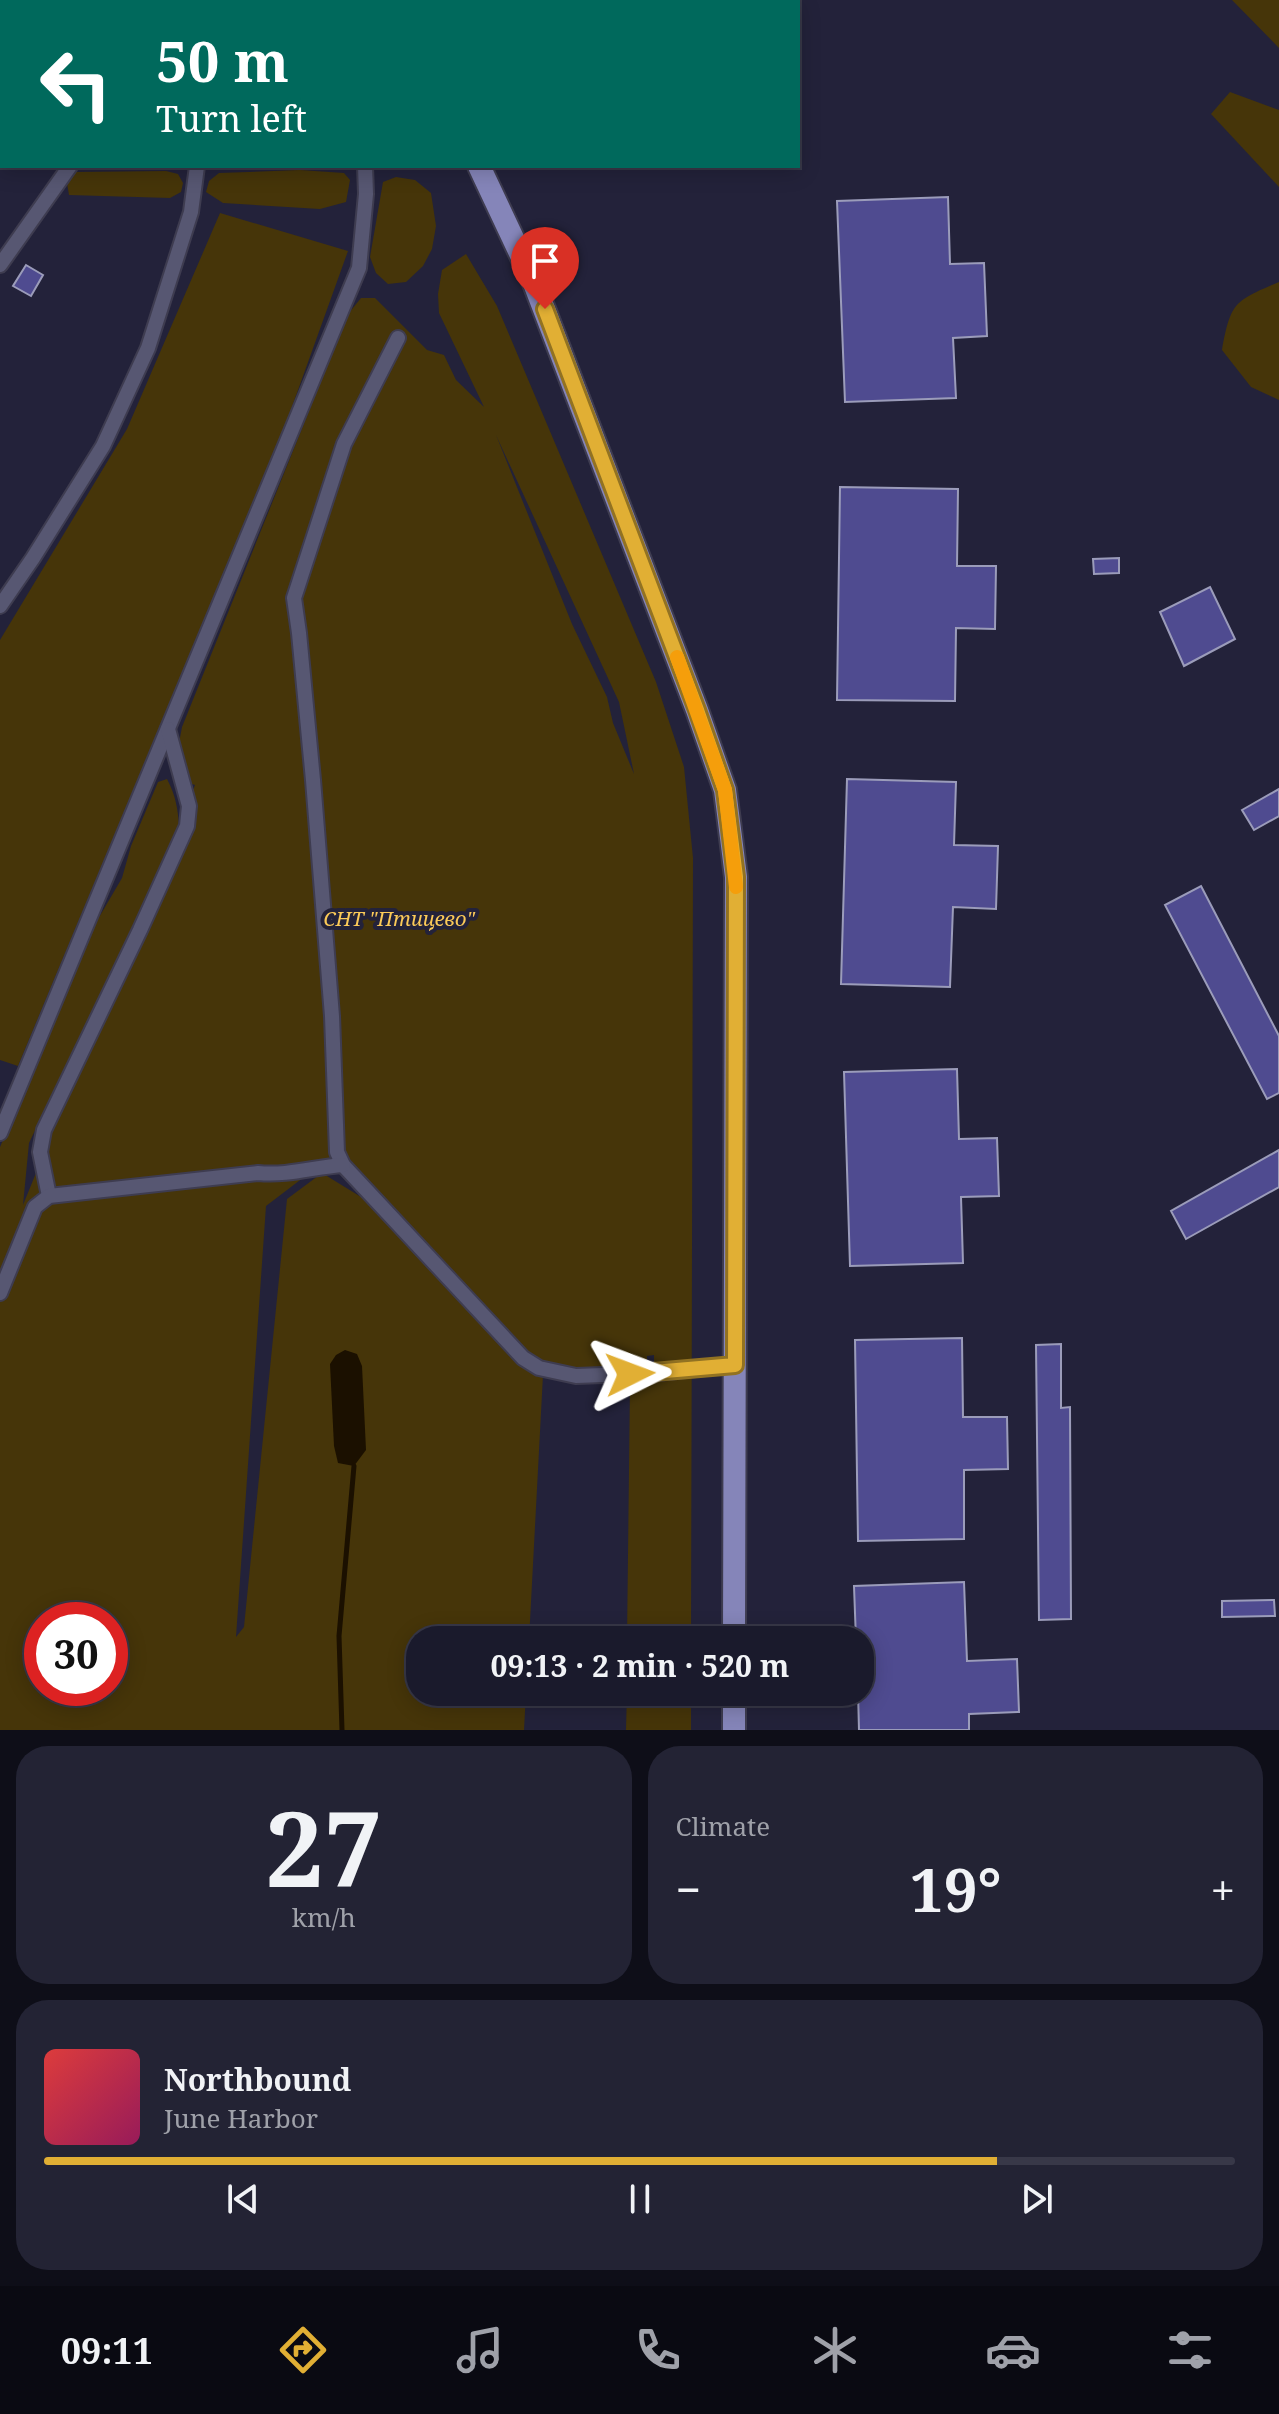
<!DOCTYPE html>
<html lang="en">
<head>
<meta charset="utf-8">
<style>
  body { margin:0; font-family:"Noto Serif",serif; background:#232334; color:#f1f3f6; height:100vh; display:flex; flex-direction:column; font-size:30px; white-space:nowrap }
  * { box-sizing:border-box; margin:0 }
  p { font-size:26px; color:#9fa1a9 }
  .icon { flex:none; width:44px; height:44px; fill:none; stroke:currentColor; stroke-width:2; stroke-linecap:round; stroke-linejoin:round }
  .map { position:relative; height:1730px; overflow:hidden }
  .side { display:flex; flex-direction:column; gap:16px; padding:16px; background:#0e0e18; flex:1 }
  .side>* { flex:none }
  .banner { position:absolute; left:0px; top:0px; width:800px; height:168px; box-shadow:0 4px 20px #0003,0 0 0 2px #383848; background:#00695c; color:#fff; overflow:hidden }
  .speed { position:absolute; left:24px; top:1602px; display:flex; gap:16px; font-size:40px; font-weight:700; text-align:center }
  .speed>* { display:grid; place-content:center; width:104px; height:104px; border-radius:50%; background:#1a1a2c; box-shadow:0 4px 20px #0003,0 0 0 2px #383848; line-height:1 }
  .speed .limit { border:12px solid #d22; background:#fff; color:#111 }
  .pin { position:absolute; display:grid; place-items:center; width:68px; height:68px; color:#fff; margin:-82px -34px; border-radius:50% 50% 50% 0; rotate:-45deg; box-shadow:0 0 8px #0007 }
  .pin .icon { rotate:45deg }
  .me { position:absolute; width:88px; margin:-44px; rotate:87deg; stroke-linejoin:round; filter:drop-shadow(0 0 6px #0008) }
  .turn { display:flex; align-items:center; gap:28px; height:168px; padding:0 24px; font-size:36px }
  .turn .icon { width:104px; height:104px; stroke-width:2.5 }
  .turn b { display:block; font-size:56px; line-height:68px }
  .big { font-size:60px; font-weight:700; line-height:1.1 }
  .side .card { flex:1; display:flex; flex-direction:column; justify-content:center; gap:12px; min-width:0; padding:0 28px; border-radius:32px; background:#232334 }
  .side .dial { align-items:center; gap:0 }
  .dial b { font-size:104px; line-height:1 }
  .song { display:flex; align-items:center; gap:24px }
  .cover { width:96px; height:96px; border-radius:12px; background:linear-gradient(135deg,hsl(0 70% 55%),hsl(330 70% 35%)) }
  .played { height:8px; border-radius:4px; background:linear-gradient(90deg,#e1af34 80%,#383848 80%) }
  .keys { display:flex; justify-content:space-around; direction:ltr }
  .heat { display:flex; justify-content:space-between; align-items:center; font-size:44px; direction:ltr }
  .side .tiles { flex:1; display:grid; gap:16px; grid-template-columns:1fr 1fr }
  .card:last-child { grid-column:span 2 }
  .trip { position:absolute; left:406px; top:1626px; width:468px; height:80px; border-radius:32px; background:#1a1a2c; box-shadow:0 4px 20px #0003,0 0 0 2px #383848; font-weight:700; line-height:80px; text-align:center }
  .dock { display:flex; height:128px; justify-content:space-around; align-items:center; background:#0a0a12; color:#9fa1a9 }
  .dock .icon { width:56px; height:56px }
  .dock .current { color:#e1af34 }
  .dock b { font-size:36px; color:#f1f3f6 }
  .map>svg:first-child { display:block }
</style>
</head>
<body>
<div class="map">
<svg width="1279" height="1730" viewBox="0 0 1279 1730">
  <rect width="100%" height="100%" fill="#23223a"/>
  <g fill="#463509" fill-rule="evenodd">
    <polygon points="1232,0 1279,0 1279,48"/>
    <polygon points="1230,92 1279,110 1279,187 1211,114"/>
    <polygon points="300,170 344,173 350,180 346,202 320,209 223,203 206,192 209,181 219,173"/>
    <polygon points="166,171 178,174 183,183 181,192 170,198 69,195 67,183 75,172"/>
    <polygon points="396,177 415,180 431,193 436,226 432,249 423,266 406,282 388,284 376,273 370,257 383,182"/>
    <polygon points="220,213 348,251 284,429 18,1066 0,1060 0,640 127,429"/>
    <path d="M466,254l31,52 159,376 28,85 9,91 -2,782h-64l3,-256 24,-21v-8l-7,1v9l-73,7 -34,-9 -108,-109 111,121 -14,265h-109v52h106l-2,38h-524v-583l98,-228 24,-41 9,-32 27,-64 9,-3c9,17 11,31 12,47l16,-41 -6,-2 -11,-35 4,-21 166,-413 13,-16h14l52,52 17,5 12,25 28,27 -45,-94 -1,-19 4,-24zM496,435l123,267 15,72 -21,-51 -6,-26 -35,-73zM158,874l-95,234 -16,31 2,2 -26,64 6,-62zM337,1152l55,64 -70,-43 -35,26 -43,428 -8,10 30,-431zM42,1620h68v68h-68z"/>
    <path d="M1279,282v118l-28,-13 -29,-37c9,-48 12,-49 57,-68z"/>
    <polygon points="627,1692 691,1692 691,1730 626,1730"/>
  </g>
  <polygon fill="#1b1000" points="345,1350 357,1354 362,1366 366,1450 354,1466 338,1463 334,1446 330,1364 336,1355"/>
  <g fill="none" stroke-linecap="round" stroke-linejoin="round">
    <polyline stroke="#1b1000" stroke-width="5" points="342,1730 339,1636 354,1466"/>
  </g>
  <g fill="#4f4b90" stroke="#9b9cba" stroke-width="2">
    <polygon points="948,197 950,264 984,263 987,336 953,338 956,398 845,402 837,201"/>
    <polygon points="26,265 43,275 31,296 13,286"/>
    <polygon points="840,487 958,489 957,566 996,566 995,629 956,628 955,701 837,700"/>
    <polygon points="1119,558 1119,573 1094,574 1093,559"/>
    <polygon points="1210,587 1235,639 1184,666 1160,612"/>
    <polygon points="847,779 956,782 954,845 998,846 996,909 953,907 950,987 841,984"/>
    <polygon points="1279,789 1279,816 1254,830 1242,810"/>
    <polygon points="1201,886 1279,1036 1279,1093 1267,1099 1165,905"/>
    <polygon points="957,1069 959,1139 997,1138 999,1196 961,1197 963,1263 850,1266 844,1072"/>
    <polygon points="1279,1150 1279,1187 1186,1239 1171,1211"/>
    <polygon points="962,1338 963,1417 1007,1417 1008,1469 964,1470 964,1539 858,1541 855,1340"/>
    <polygon points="1061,1344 1061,1408 1070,1407 1071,1619 1039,1620 1036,1345"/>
    <polygon points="964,1582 967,1661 1017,1659 1019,1712 969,1714 969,1730 859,1730 858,1692 860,1692 860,1640 856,1640 854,1586"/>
    <polygon points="1274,1600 1275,1616 1222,1617 1222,1601"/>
  </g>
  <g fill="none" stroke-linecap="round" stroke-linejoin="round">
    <defs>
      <g id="minor">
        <polyline points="0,152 2,152"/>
        <polyline points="0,265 70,166"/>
        <polyline points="398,338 344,444 294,598 299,633 313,780 332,1016 337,1152 343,1165 523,1358 539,1368 576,1376 657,1373 735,1365"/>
        <polyline points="0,606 33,558 103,446 148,348 191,212 197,166"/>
        <polyline points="0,1133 359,268 366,194 365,166"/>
        <polyline points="49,1196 40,1152 44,1130 140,930 187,826 189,806 168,729"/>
        <path d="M0,1293l35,-86 14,-11 209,-23c30,3 56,-6 85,-8"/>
      </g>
      <g id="primary">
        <polyline points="391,0 392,2"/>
        <polyline points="479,166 534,283 697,710 725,790 736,877 734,1640"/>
        <polyline points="734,1730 734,1692"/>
      </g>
    </defs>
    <use href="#minor" stroke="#3e3c50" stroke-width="18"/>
    <use href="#primary" stroke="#3e3c50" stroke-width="26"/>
    <use href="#minor" stroke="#575772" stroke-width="14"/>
    <use href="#primary" stroke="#8585b9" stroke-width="22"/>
  </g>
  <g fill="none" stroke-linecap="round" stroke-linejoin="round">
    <defs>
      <polyline id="route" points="545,309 697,710 725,790 736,877 735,1365 630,1374"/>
    </defs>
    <use href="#route" stroke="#927222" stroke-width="20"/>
    <use href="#route" stroke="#e1af34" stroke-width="14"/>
    <polyline stroke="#f59e0b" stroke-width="14" points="677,657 725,790 736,887"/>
  </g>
  <g text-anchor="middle" stroke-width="8" stroke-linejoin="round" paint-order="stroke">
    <g font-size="20" font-style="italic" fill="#fbca58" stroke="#23223a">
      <text x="399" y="926">СНТ "Птицево"</text>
    </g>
  </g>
</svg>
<div class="speed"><div class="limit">30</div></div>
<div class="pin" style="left:545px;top:309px;background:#d93025"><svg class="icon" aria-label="arrive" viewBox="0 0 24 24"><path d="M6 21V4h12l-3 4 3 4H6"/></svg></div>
<svg class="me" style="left:630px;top:1374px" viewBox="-20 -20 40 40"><path d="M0-17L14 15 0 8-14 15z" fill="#e1af34" stroke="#fff" stroke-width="4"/></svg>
<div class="trip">09:13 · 2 min · 520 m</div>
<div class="banner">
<div class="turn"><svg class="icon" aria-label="left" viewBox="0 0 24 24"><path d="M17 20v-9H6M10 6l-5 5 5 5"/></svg><div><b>50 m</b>Turn left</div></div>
</div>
</div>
<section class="side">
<div class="tiles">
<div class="card dial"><b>27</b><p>km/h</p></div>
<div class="card"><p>Climate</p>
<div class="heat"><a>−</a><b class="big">19°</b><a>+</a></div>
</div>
<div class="card">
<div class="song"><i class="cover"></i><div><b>Northbound</b><p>June Harbor</p></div></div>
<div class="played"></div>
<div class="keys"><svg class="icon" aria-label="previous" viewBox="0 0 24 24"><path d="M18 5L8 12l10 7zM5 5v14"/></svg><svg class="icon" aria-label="pause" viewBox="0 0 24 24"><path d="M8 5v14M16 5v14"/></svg><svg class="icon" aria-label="next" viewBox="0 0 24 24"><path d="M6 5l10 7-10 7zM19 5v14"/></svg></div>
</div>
</div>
</section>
<nav class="dock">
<b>09:11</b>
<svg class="icon current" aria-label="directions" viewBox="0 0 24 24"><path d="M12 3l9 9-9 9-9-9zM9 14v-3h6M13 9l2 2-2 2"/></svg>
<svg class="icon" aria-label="music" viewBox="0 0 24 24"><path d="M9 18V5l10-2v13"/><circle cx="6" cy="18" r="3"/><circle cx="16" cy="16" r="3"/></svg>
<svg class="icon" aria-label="phone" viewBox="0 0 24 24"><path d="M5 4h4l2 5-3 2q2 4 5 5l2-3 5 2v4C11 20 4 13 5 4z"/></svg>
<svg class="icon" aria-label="climate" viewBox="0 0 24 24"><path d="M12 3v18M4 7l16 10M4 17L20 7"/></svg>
<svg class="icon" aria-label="car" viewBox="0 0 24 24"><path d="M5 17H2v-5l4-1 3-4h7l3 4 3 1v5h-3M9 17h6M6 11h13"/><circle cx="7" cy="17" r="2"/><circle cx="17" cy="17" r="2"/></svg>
<svg class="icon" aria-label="filters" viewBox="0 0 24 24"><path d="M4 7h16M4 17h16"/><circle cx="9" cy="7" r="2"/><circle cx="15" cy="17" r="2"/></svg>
</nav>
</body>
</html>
